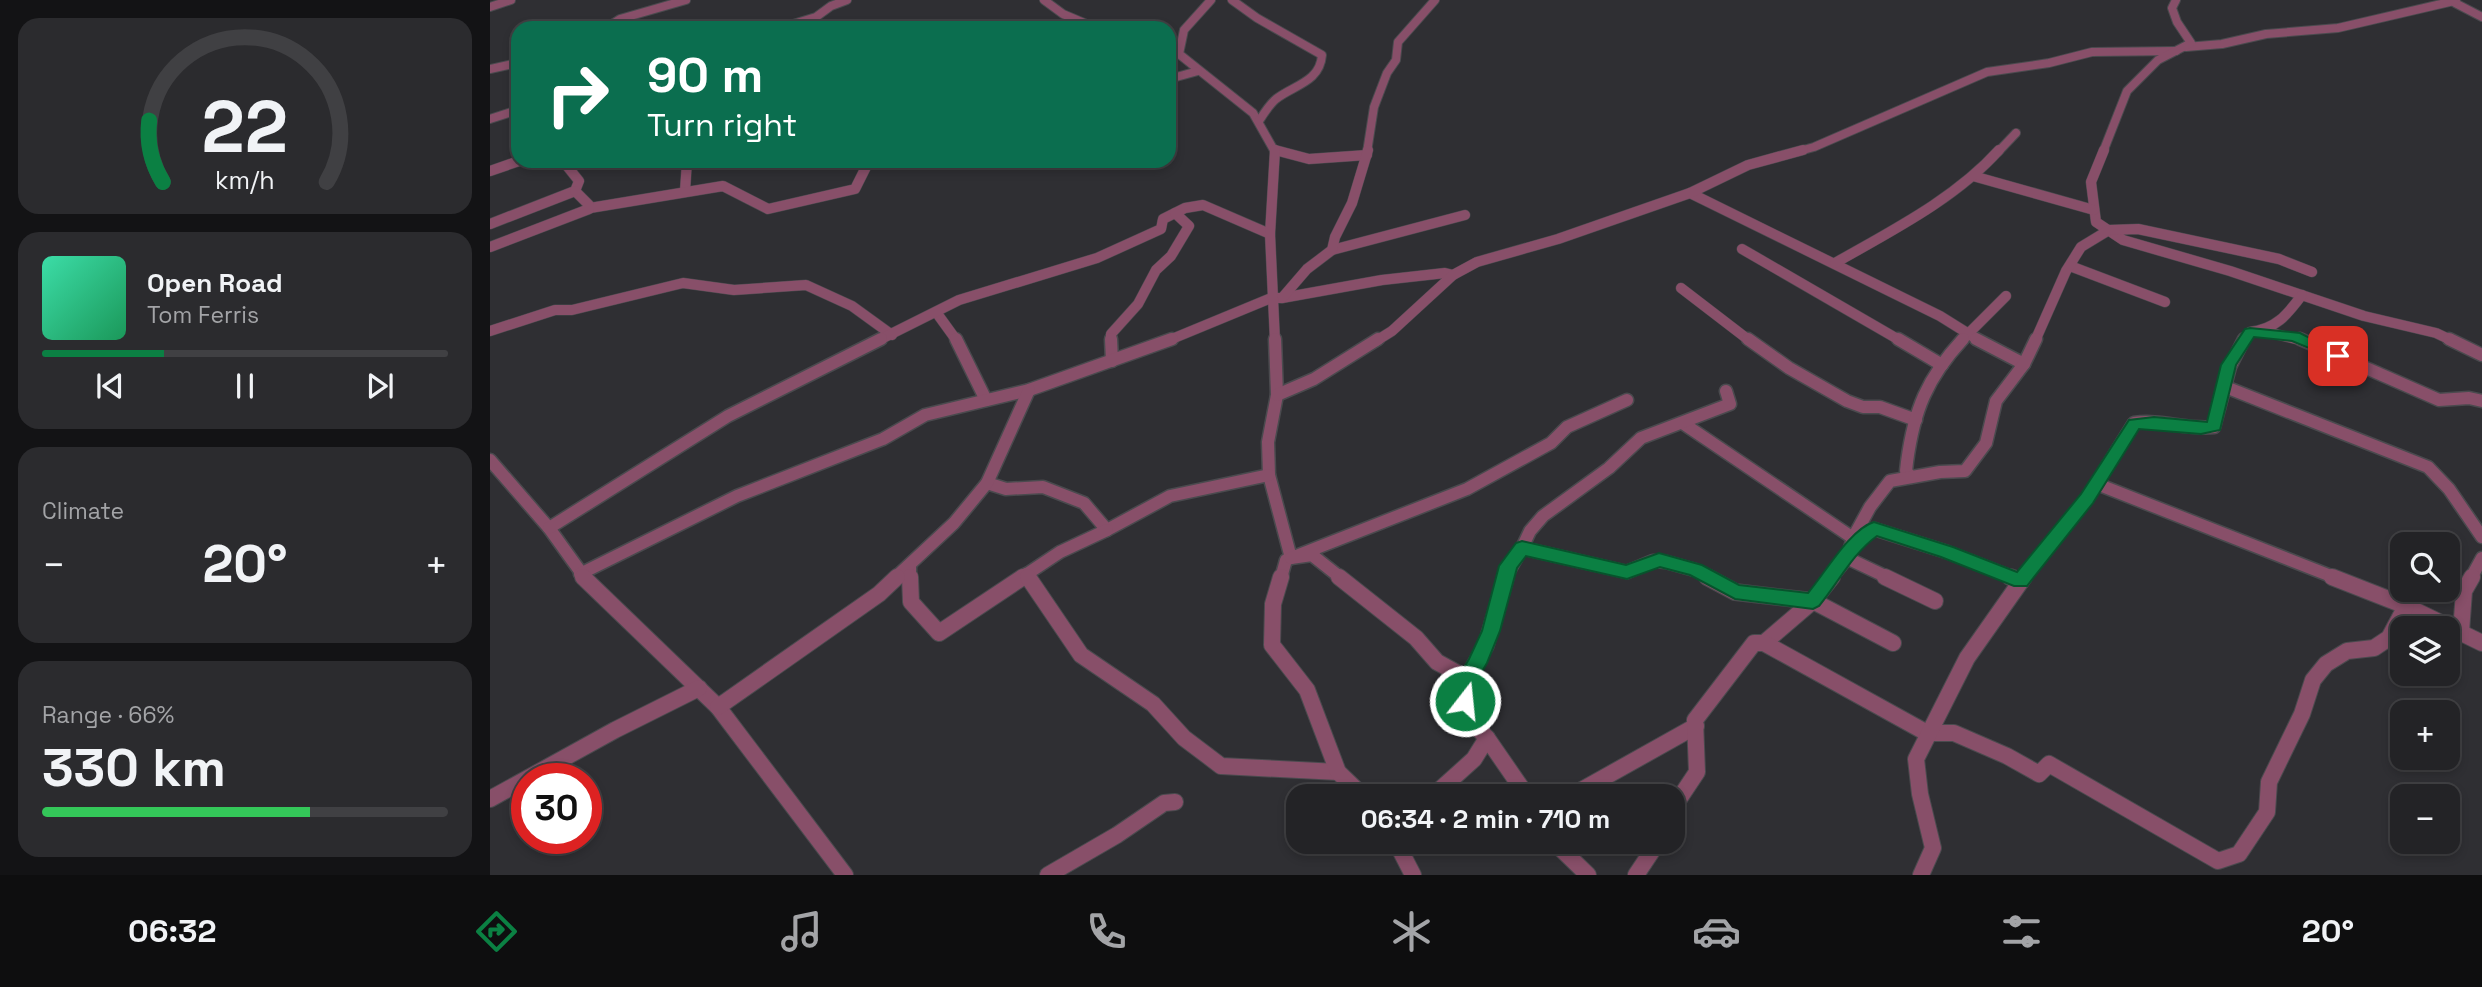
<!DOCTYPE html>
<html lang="en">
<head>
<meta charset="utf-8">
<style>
  body { margin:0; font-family:"Space Grotesk",sans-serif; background:#2b2b2e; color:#f1f3f6; height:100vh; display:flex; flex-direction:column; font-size:26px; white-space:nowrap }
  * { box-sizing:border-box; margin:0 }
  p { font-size:23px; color:#a3a4a7 }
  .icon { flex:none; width:38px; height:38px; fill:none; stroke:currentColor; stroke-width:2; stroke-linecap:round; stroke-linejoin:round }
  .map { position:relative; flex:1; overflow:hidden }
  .side { display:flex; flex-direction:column; gap:18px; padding:18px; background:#131315; width:490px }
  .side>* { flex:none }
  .banner { position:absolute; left:21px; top:21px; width:665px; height:147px; border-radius:21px; box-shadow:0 4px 10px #0003,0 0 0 2px #404043; background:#0b6e4f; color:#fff; overflow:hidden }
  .controls { position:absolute; left:1900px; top:532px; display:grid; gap:14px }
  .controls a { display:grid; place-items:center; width:70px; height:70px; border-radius:14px; background:#232326; box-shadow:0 4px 10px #0003,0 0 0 2px #404043; font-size:35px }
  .speed { position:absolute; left:21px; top:763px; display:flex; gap:14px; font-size:35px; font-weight:700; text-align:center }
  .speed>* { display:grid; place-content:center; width:91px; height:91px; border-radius:50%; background:#232326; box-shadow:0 4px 10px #0003,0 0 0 2px #404043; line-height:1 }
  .speed .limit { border:10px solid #d22; background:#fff; color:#111 }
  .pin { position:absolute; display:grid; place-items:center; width:60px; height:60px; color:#fff; margin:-30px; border-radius:14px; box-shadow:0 4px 10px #0006 }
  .me { position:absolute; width:77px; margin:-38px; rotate:16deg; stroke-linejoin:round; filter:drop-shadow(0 0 5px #0008) }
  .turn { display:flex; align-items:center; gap:24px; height:147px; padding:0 21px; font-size:32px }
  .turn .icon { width:91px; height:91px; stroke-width:2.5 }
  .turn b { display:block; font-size:49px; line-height:60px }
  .big { font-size:52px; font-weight:700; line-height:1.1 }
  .side .card { flex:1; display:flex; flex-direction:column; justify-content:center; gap:10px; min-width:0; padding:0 24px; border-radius:21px; background:#2b2b2e }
  .side .dial { align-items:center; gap:0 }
  .dial svg { height:182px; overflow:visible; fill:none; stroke:#404043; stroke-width:7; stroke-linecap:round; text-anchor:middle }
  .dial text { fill:#f1f3f6; stroke:none }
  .song { display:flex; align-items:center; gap:21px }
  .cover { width:84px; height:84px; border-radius:10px; background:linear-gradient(135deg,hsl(160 70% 55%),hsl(150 70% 35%)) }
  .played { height:7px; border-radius:4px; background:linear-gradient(90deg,#0b8043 30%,#404043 30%) }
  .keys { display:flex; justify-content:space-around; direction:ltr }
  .heat { display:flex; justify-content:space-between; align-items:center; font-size:38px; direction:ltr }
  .charge { height:10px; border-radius:5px; background:linear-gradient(90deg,#34c759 66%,#404043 0) }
  .trip { position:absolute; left:796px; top:784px; width:399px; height:70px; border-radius:21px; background:#232326; box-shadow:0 4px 10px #0003,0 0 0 2px #404043; font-weight:700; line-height:70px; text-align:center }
  .dock { display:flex; height:112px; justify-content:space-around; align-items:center; background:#0e0e0f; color:#a3a4a7 }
  .dock .icon { width:49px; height:49px }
  .dock .selected { color:#0b8043 }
  .dock b { font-size:32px; color:#f1f3f6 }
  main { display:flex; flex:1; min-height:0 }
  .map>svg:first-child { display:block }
</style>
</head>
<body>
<main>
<section class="side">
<div class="card dial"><svg viewBox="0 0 100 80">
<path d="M14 69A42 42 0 1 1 86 69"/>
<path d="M14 69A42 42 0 0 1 8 42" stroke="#0b8043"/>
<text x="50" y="56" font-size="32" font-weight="700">22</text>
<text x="50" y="72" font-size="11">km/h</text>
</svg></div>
<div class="card">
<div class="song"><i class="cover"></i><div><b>Open Road</b><p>Tom Ferris</p></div></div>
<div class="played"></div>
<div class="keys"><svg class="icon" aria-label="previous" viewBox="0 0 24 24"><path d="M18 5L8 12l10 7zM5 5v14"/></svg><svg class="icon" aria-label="pause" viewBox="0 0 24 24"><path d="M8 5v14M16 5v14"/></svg><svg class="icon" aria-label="next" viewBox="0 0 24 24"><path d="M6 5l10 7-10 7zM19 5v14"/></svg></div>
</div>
<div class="card"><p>Climate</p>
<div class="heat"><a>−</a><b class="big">20°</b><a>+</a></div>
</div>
<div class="card"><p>Range · 66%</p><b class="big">330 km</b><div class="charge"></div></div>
</section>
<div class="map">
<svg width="1992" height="875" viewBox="0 0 1992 875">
  <rect width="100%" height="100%" fill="#2f2f33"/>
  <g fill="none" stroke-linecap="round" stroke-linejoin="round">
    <defs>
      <g id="minor-far3">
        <polyline points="554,0 573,14 606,28"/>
        <polyline points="721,0 694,30 689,54 763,113 785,152"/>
        <path d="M742,0l25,18 65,37c-2,27 -28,30 -46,44 -7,6 -12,14 -17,22"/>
        <polyline points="1966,0 1965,3 1992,17"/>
        <polyline points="0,7 21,0"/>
        <polyline points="116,28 130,19 196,0"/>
        <polyline points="290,28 326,17 341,6 357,0"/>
        <polyline points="1696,47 1732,44 1776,34 1848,28 1964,1"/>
        <polyline points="0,69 28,63"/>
        <polyline points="679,79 708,71"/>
        <polyline points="0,119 28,110"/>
        <polyline points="785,150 789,152"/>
        <polyline points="877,152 884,107 897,73 906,60 908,42 945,0"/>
        <polyline points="1306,152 1324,147 1497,72 1559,63 1602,52 1686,51"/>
        <polyline points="1508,152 1526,133"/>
        <polyline points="1613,152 1637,91 1668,60 1701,43 1687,22 1682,8 1686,0"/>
      </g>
      <g id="minor-far2">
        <polyline points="785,150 819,159 877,155"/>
        <polyline points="1614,150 1601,182 1606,222 1633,240 1740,271 1874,316 1946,333 1963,341"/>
        <polyline points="0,171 29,161"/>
        <polyline points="1483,176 1604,210"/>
        <polyline points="195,191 197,161"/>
        <polyline points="1200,193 1450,316 1490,341"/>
        <polyline points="100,208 233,186 278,209 365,189 379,161"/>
        <polyline points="0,224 85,191 89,181 73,161"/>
        <polyline points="0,247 99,209 99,205 85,191"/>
        <polyline points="1252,249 1411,341"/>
        <polyline points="842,250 975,215"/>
        <path d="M1345,263c56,-32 120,-64 164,-113"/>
        <polyline points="1580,266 1675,302"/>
        <polyline points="1191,288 1260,341"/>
        <polyline points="792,298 892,280 955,273 963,275"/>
        <polyline points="446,312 467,341"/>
        <polyline points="0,331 65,310 82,310 193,283 244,290 316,285 362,306 402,335"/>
        <polyline points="1777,332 1814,341"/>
        <polyline points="387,341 469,300 607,258 671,229 673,219 695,208 713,205 780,234"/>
        <polyline points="621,341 621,334 648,304 666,270 681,256 699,226 685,213"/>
        <polyline points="677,341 781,298 792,298 817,269 842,250 845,237 862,203 878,150"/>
        <polyline points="785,341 780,234 785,150"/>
        <polyline points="886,341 902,331 963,275 987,262 1068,239 1200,193 1258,165 1313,150"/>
        <polyline points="1471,341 1516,296"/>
        <polyline points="1545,341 1576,271 1591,247 1619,230 1648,229 1789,259 1822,272"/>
        <path d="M1753,341l7,-9c26,-3 37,-17 52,-37"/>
      </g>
      <g id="minor-far1">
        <polyline points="466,339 496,400"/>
        <polyline points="621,339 622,361"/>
        <polyline points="785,339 787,395 778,442 779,475 801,558 796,560 791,578"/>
        <polyline points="1258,339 1299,368 1357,401 1373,407 1390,407 1426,420"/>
        <polyline points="1408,339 1452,365"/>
        <polyline points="1486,339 1534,364"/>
        <polyline points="1810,339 1949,400 1979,398 1992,401"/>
        <polyline points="1959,339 1992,355"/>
        <polyline points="1733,386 1938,467 1959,489 1992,537"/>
        <polyline points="787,395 824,379 888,339"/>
        <polyline points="1194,424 1363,538"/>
        <polyline points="0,460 59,528 95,578"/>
        <path d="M1421,477l-5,-6 1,-9c7,-52 20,-84 56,-123"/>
        <polyline points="497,483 516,489 553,487 594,503 617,530 680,496 779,475"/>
        <polyline points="1607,484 1846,578"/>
        <polyline points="59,528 238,416 391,339"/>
        <polyline points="1363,544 1384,529 1457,552 1524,578"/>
        <polyline points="1032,548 1040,531 1053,516 1119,468 1151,438 1240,404 1236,391"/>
        <polyline points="1357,558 1399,578"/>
        <polyline points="420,567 420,578"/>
        <polyline points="90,574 247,496 393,439 435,415 539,390 682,339"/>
        <polyline points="536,574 539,578"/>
        <polyline points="405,578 464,523 497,483 539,390"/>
        <polyline points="531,578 570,552 617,530"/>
        <polyline points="851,578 822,555 801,558 977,489 1061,443 1077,427 1137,400"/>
        <polyline points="1015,578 1032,548 1137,572 1163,561 1176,562 1205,570 1220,578"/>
        <polyline points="1341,578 1357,558 1363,538 1380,507 1400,481 1450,472 1475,471 1496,443 1506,401 1534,364 1546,339"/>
        <path d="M1533,578l64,-79 47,-76c27,-4 53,7 80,4l16,-60 14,-28"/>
        <polyline points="1981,578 1992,558"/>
      </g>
      <g id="minor">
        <polyline points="93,577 228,707 355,875"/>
        <polyline points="420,577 421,602 449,633 533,577"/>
        <polyline points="538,577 591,655 663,704 694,738 731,766 848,772"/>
        <polyline points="791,577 783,604 782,645 817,690 848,772 873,796"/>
        <polyline points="849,577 926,638 947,662 978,679"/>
        <polyline points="1016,577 996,645 973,686 977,717 997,738 1037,796"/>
        <polyline points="1217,577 1245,592 1323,601 1403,643"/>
        <polyline points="1395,577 1445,601"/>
        <polyline points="1520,577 1531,581"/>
        <polyline points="1842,577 1916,606 1992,643"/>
        <polyline points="1971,632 1974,591 1982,577"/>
        <polyline points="1274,643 1323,601 1342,577"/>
        <polyline points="228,707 389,594 407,577"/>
        <polyline points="943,796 984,759 997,738"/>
        <polyline points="1081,796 1206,726"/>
        <polyline points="0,799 125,730 209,688"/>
        <polyline points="1183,808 1207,772 1205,720 1264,643 1274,643 1437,733 1464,733 1517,756 1549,774 1559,764 1728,861 1749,854 1777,812 1779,782 1812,714 1823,680 1836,664 1857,651 1884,648 1899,638 1916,606"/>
        <polyline points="906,842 923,875"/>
        <polyline points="1064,842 1098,875"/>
        <polyline points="558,875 627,835 674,803 685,802"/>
        <polyline points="1146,875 1168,842"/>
        <polyline points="1431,875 1443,848 1430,794 1426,759 1477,658 1534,577"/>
      </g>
    </defs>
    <use href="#minor-far3" stroke="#4a4a4e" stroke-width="10"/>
    <use href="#minor-far2" stroke="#4a4a4e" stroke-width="11"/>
    <use href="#minor-far1" stroke="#4a4a4e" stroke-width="15"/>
    <use href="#minor" stroke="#4a4a4e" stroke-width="18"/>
    <use href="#minor-far3" stroke="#884f69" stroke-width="8"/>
    <use href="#minor-far2" stroke="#884f69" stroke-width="10"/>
    <use href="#minor-far1" stroke="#884f69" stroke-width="12"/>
    <use href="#minor" stroke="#884f69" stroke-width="16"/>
  </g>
  <path fill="#0b8043" stroke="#07532c" stroke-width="2" d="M1760,328l50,5 46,23 -8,4 -46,-19 -38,-4 -18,28 -16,65 -19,4 -62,-5 -46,74 -66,83h-13l-73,-29 -64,-21c-24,17 -39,47 -58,70l-6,3 -78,-10 -45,-24 -30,-8 -33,12 -101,-23 -9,12 -17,63 -13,32 -14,24 2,14 -3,6 -7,3 -7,-3 -5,-21 16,-27 13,-28 17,-65 17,-23 6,-2 104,24 33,-12 43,12 37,20 69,8c17,-20 42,-64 66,-71l79,25 64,25 64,-78 48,-74 25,-3 53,5 14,-57 24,-36z"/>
</svg>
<div class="controls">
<a><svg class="icon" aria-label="search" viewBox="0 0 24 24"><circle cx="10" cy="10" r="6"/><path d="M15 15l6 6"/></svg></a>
<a><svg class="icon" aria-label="layers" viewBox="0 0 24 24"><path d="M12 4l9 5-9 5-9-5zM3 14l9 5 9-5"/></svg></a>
<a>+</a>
<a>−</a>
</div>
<div class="speed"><div class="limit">30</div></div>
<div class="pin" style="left:1848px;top:356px;background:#d93025"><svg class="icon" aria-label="arrive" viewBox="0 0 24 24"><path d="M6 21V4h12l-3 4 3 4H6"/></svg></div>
<svg class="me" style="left:975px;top:701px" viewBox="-20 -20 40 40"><circle r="17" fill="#0b8043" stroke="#fff" stroke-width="3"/><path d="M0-11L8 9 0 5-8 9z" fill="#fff"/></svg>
<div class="trip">06:34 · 2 min · 710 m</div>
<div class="banner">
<div class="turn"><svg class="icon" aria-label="right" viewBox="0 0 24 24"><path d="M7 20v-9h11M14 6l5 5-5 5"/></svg><div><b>90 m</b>Turn right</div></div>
</div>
</div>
</main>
<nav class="dock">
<b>06:32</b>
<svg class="icon selected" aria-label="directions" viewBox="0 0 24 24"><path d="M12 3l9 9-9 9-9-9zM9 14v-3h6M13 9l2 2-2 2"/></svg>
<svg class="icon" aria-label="music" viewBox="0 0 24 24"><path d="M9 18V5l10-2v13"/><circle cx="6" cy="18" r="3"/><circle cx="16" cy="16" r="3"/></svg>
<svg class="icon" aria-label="phone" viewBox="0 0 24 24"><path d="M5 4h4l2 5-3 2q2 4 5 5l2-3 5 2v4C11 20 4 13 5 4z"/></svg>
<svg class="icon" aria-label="climate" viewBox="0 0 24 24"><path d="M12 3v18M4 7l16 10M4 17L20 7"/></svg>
<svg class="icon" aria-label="car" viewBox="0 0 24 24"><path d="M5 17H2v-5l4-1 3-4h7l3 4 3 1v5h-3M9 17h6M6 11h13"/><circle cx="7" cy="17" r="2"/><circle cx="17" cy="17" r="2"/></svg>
<svg class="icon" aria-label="filters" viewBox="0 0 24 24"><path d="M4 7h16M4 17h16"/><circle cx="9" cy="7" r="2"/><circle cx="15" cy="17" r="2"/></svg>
<b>20°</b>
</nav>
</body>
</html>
